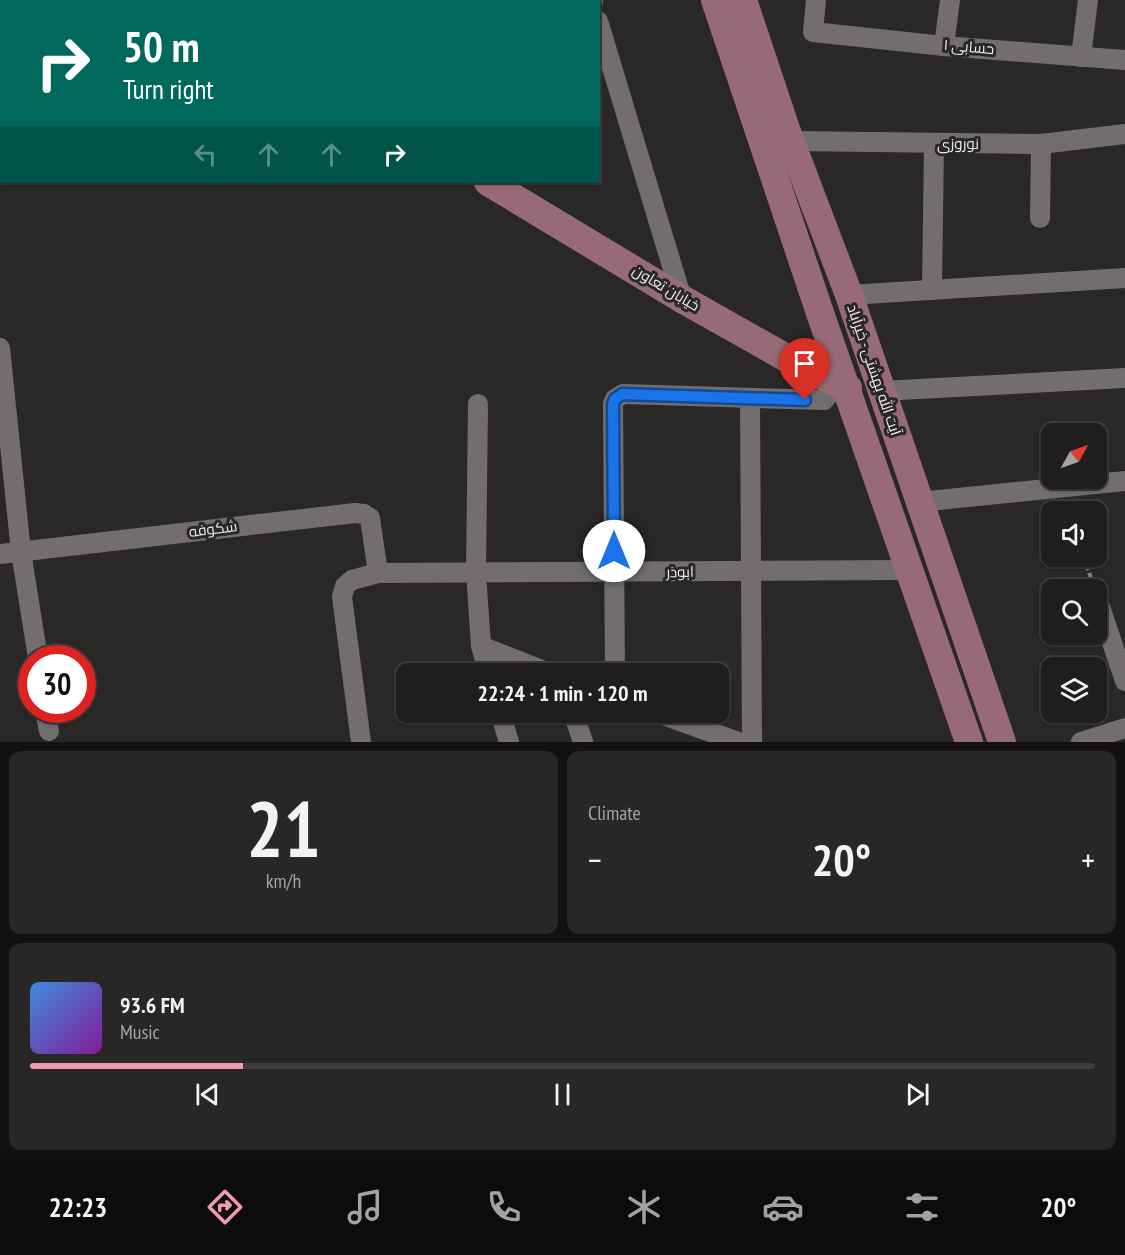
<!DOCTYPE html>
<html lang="en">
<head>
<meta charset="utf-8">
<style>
  body { margin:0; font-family:"PT Sans Narrow",Cairo,sans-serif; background:#282626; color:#f1f3f6; height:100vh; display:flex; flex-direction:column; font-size:22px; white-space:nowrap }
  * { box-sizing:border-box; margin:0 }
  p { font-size:20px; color:#a2a2a4 }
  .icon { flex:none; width:33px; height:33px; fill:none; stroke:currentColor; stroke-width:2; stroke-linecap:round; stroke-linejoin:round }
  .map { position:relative; height:742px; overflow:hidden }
  .side { display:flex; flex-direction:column; gap:9px; padding:9px; background:#121010; flex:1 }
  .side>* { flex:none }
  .banner { position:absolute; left:0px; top:0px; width:600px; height:183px; box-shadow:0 2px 4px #0004,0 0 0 2px #3d3b3b; background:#00695c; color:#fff; overflow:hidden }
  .needle { width:39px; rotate:50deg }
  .tools { position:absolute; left:1041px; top:423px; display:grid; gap:12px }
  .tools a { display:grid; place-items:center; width:66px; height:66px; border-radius:12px; background:#201d1d; box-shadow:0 2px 4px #0004,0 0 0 2px #3d3b3b; font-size:30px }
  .speed { position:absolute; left:18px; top:645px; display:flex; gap:12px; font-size:30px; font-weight:700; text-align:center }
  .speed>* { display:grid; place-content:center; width:78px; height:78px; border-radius:50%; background:#201d1d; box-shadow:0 2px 4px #0004,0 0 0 2px #3d3b3b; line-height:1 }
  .speed .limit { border:9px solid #d22; background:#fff; color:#111 }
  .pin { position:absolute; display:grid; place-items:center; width:51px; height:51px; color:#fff; margin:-62px -26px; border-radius:50% 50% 50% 0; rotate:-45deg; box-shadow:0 0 6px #0007 }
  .pin .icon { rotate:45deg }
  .me { position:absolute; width:66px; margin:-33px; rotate:0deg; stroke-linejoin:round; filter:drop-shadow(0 0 4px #0008) }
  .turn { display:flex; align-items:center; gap:21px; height:126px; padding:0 24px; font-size:27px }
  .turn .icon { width:78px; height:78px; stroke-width:2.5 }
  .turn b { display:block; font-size:42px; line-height:51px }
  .lanes { display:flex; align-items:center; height:57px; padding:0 24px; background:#0003; justify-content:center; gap:30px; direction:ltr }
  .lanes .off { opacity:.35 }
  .big { font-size:45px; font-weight:600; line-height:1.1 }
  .side .card { flex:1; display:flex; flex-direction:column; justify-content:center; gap:9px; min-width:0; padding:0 21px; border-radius:12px; background:#282626 }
  .side .dial { align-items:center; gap:0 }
  .dial b { font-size:78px; line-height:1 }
  .song { display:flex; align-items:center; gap:18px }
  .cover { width:72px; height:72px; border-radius:9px; background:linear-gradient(135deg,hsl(210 70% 55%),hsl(290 70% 35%)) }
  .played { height:6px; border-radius:3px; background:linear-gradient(90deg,#f29aae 20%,#3d3b3b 20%) }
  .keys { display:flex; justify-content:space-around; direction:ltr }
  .heat { display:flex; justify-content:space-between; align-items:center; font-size:33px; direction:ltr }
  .side .tiles { flex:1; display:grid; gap:9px; grid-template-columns:1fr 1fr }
  .card:last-child { grid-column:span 2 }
  .trip { position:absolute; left:396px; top:663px; width:333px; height:60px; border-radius:12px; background:#201d1d; box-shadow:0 2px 4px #0004,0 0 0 2px #3d3b3b; font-weight:600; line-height:60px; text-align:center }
  .tab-bar { display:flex; height:96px; justify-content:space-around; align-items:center; background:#0d0c0c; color:#a2a2a4 }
  .tab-bar .icon { width:42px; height:42px }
  .tab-bar .active { color:#f29aae }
  .tab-bar b { font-size:27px; color:#f1f3f6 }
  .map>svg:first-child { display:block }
</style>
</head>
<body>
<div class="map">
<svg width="1125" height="742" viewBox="0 0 1125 742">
  <rect width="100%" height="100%" fill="#2a2727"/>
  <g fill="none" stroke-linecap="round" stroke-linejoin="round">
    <polyline stroke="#7d7b7b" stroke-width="4" stroke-dasharray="6 3" stroke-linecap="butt" points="1083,556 1091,578"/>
    <g stroke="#726e6f" stroke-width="20">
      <polyline points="141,0 142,2"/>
      <polyline points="327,0 327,2"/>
      <polyline points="440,0 441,2"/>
      <polyline points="592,0 593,2"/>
      <polyline points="816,0 813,32 944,46 1125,60"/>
      <polyline points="598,21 682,299"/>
      <polyline points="944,46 950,0"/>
      <polyline points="1081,57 1088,0"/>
      <polyline points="791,141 1041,144 1125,134"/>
      <polyline points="1040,218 1041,144"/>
      <polyline points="932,290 934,144"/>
      <polyline points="849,295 1125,278"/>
      <polyline points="0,348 21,552 38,658"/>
      <polyline points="881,391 1125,378"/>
      <polyline points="750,399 752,742"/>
      <polyline points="478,404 476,572 481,646 489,674"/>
      <polyline points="919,502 1125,481"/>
      <polyline points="0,554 355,513 364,514 370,518 378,573"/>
      <polyline points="1096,595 1125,681"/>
      <polyline points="481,646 552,674"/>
      <polyline points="615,674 613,404 615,399 623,394 824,400 829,394 829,379"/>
      <polyline points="45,710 49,731"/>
      <polyline points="500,712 509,742"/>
      <polyline points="573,712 583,742"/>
      <polyline points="655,712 738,742"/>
      <polyline points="361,742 342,597 345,586 352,580 378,573 910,570"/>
      <polyline points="1081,742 1125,728"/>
    </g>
    <g stroke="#986a77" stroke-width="28">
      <polyline points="715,0 820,313 969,742"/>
      <polyline points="743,0 786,129 849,295 1002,742"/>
      <polyline points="0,149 2,149"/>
      <polyline points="488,182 682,299 806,369 848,388"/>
    </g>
  </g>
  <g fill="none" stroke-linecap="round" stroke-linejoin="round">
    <defs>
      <polyline id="route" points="614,551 613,404 615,399 622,394 805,400"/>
    </defs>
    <use href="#route" stroke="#114b97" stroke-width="15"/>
    <use href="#route" stroke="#1a73e8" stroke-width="10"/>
  </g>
  <g text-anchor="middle" stroke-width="6" stroke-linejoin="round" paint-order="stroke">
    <g font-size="15" fill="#ebe9e9" stroke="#2a2727">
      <text transform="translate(969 47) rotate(5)" y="5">حسابی ۱</text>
      <text x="958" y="149">نوروزی</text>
      <text transform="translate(666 288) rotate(31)" y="5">خیابان تعاون</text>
      <text transform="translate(874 370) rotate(71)" y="5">آیت الله بهشتی - خیرآباد</text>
      <text transform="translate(213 529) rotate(-7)" y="5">شکوفه</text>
      <text transform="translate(680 572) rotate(-1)" y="5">ابوذر</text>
    </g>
  </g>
</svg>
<div class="tools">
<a><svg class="needle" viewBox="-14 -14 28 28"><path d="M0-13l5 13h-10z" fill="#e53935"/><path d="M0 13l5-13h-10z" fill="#a2a2a4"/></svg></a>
<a><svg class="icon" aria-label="sound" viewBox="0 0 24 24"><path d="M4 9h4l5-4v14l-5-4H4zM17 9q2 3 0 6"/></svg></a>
<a><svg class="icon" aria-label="search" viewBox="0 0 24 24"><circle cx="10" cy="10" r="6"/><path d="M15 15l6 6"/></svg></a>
<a><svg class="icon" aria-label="layers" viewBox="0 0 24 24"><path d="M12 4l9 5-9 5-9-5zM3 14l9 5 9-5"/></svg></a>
</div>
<div class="speed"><div class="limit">30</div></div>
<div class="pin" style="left:805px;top:400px;background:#d93025"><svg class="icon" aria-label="arrive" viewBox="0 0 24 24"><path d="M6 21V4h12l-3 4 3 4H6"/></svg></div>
<svg class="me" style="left:614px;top:551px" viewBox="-20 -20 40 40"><circle r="19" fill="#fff"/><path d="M0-13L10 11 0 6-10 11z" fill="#1a73e8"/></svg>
<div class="trip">22:24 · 1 min · 120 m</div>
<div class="banner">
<div class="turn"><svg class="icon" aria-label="right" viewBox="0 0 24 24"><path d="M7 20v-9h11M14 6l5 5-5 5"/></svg><div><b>50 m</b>Turn right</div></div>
<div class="lanes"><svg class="icon off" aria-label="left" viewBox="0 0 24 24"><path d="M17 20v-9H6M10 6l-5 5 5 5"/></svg><svg class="icon off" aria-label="ahead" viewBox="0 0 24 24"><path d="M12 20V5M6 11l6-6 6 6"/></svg><svg class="icon off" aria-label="ahead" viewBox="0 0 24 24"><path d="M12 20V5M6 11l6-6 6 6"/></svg><svg class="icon" aria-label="right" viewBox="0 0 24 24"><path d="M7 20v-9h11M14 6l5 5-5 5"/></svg></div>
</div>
</div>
<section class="side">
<div class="tiles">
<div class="card dial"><b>21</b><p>km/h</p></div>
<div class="card"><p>Climate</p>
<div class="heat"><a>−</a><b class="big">20°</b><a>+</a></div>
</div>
<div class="card">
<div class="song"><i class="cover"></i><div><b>93.6 FM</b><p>Music</p></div></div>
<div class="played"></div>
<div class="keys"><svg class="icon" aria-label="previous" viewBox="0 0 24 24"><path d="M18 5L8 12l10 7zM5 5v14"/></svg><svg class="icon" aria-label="pause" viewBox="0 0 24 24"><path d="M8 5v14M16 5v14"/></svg><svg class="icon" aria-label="next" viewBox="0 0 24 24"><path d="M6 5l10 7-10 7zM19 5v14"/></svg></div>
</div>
</div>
</section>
<nav class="tab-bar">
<b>22:23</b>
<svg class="icon active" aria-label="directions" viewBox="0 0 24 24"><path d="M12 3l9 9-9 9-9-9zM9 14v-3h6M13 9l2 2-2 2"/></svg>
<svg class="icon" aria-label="music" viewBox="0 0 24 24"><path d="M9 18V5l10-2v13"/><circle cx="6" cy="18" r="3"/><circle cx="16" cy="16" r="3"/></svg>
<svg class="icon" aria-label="phone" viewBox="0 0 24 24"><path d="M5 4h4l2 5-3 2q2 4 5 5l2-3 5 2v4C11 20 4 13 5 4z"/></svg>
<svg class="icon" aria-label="climate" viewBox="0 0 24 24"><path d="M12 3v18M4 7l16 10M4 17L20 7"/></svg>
<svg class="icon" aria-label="car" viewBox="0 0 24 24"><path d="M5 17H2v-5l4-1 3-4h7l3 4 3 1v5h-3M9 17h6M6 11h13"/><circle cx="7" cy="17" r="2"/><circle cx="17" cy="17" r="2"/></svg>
<svg class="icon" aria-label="filters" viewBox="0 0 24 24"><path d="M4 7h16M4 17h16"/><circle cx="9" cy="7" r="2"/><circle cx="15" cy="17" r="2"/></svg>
<b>20°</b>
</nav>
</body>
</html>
